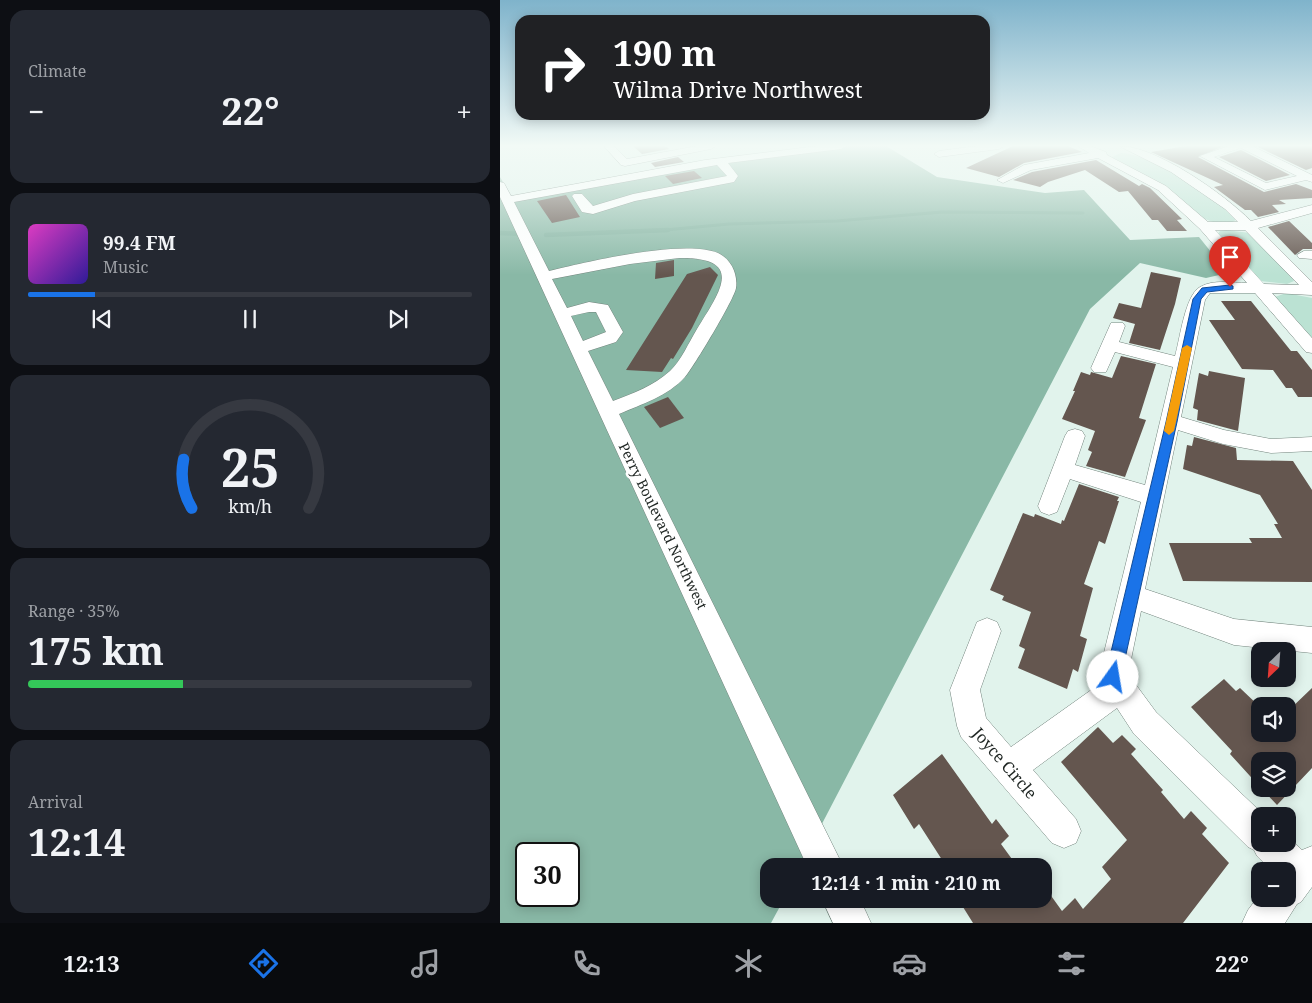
<!DOCTYPE html>
<html lang="en">
<head>
<meta charset="utf-8">
<style>
  body { margin:0; font-family:"Noto Serif",serif; background:#242831; color:#f1f3f6; height:100vh; display:flex; flex-direction:column; font-size:19px; white-space:nowrap }
  * { box-sizing:border-box; margin:0 }
  p { font-size:16px; color:#9ea1a6 }
  .icon { flex:none; width:28px; height:28px; fill:none; stroke:currentColor; stroke-width:2; stroke-linecap:round; stroke-linejoin:round }
  .map { position:relative; flex:1; overflow:hidden }
  .side { display:flex; flex-direction:column; gap:10px; padding:10px; background:#0d0f14; width:500px }
  .side>* { flex:none }
  .hud { position:absolute; left:15px; top:15px; width:475px; height:105px; border-radius:15px; box-shadow:0 2px 12px #0003; background:#202124; color:#fff; overflow:hidden }
  .needle { width:32px; rotate:205deg }
  .controls { position:absolute; left:751px; top:642px; display:grid; gap:10px }
  .controls a { display:grid; place-items:center; width:45px; height:45px; border-radius:10px; background:#171b24; box-shadow:0 2px 12px #0003; font-size:25px }
  .speed { position:absolute; left:15px; top:842px; display:flex; gap:10px; font-size:25px; font-weight:700; text-align:center }
  .speed>* { display:grid; place-content:center; width:65px; height:65px; border-radius:50%; background:#171b24; box-shadow:0 2px 12px #0003; line-height:1 }
  .speed .limit { border:2px solid #111; border-radius:8px; background:#fff; color:#111 }
  .pin { position:absolute; display:grid; place-items:center; width:42px; height:42px; color:#fff; margin:-51px -21px; border-radius:50% 50% 50% 0; rotate:-45deg; box-shadow:0 0 5px #0007 }
  .pin .icon { rotate:45deg }
  .me { position:absolute; width:55px; margin:-28px; rotate:13deg; stroke-linejoin:round; filter:drop-shadow(0 0 4px #0008) }
  .turn { display:flex; align-items:center; gap:18px; height:105px; padding:0 15px; font-size:22px }
  .turn .icon { width:65px; height:65px; stroke-width:2.5 }
  .turn b { display:block; font-size:35px; line-height:42px }
  .big { font-size:38px; font-weight:700; line-height:1.1 }
  .side .card { flex:1; display:flex; flex-direction:column; justify-content:center; gap:8px; min-width:0; padding:0 18px; border-radius:15px; background:#242831 }
  .side .dial { align-items:center; gap:0 }
  .dial svg { height:130px; overflow:visible; fill:none; stroke:#363941; stroke-width:7; stroke-linecap:round; text-anchor:middle }
  .dial text { fill:#f1f3f6; stroke:none }
  .song { display:flex; align-items:center; gap:15px }
  .cover { width:60px; height:60px; border-radius:8px; background:linear-gradient(135deg,hsl(310 70% 55%),hsl(250 70% 35%)) }
  .played { height:5px; border-radius:2px; background:linear-gradient(90deg,#1a73e8 15%,#363941 15%) }
  .keys { display:flex; justify-content:space-around; direction:ltr }
  .heat { display:flex; justify-content:space-between; align-items:center; font-size:28px; direction:ltr }
  .charge { height:8px; border-radius:4px; background:linear-gradient(90deg,#34c759 35%,#363941 0) }
  .trip { position:absolute; left:260px; top:858px; width:292px; height:50px; border-radius:15px; background:#171b24; box-shadow:0 2px 12px #0003; font-weight:700; line-height:50px; text-align:center }
  .menu { display:flex; height:80px; justify-content:space-around; align-items:center; background:#090b0e; color:#9ea1a6 }
  .menu .icon { width:35px; height:35px }
  .menu .selected { color:#1a73e8 }
  .menu b { font-size:22px; color:#f1f3f6 }
  main { display:flex; flex:1; min-height:0 }
  .map>svg:first-child { display:block }
</style>
</head>
<body>
<main>
<section class="side">
<div class="card"><p>Climate</p>
<div class="heat"><a>−</a><b class="big">22°</b><a>+</a></div>
</div>
<div class="card">
<div class="song"><i class="cover"></i><div><b>99.4 FM</b><p>Music</p></div></div>
<div class="played"></div>
<div class="keys"><svg class="icon" aria-label="previous" viewBox="0 0 24 24"><path d="M18 5L8 12l10 7zM5 5v14"/></svg><svg class="icon" aria-label="pause" viewBox="0 0 24 24"><path d="M8 5v14M16 5v14"/></svg><svg class="icon" aria-label="next" viewBox="0 0 24 24"><path d="M6 5l10 7-10 7zM19 5v14"/></svg></div>
</div>
<div class="card dial"><svg viewBox="0 0 100 80">
<path d="M14 69A42 42 0 1 1 86 69"/>
<path d="M14 69A42 42 0 0 1 9 39" stroke="#1a73e8"/>
<text x="50" y="56" font-size="32" font-weight="700">25</text>
<text x="50" y="72" font-size="11">km/h</text>
</svg></div>
<div class="card"><p>Range · 35%</p><b class="big">175 km</b><div class="charge"></div></div>
<div class="card"><p>Arrival</p><b class="big">12:14</b></div>
</section>
<div class="map">
<svg width="812" height="923" viewBox="0 0 812 923">
  <rect width="100%" height="100%" fill="#e1f3ec"/>
  <g fill="#bbe2d3">
    <path d="M621,153c24,-1 103,46 115,67l-6,3h-14l-14,-5 -33,-29 -57,-32z"/>
    <polygon points="726,230 750,233 792,276 794,281 787,284 760,281 717,235 720,231"/>
    <polygon points="786,293 812,298 812,342 775,297"/>
  </g>
  <path fill="#89b8a6" fill-rule="evenodd" d="M328,146h58l51,31 108,16 39,-3 46,50 69,-3 29,36 -22,5 -66,-15 -50,46 -290,557h-31v33h15l-13,24h-271v-746l14,24 119,-26zM26,854h43v42h-43z"/>
  <g fill="none" stroke-linecap="round" stroke-linejoin="round">
    <polyline stroke="#81b19f" stroke-width="3" points="154,231 229,224 337,221 442,212 583,213"/>
    <g stroke="#81b19f" stroke-width="4.5">
      <polyline points="0,233 22,234"/>
      <polyline points="46,235 168,230"/>
    </g>
  </g>
  <g fill="#64564f">
    <polygon points="133,146 165,146 169,149 142,154"/>
    <polygon points="513,146 568,146 582,152 524,163 499,177 466,168"/>
    <polygon points="686,146 724,146 698,157 764,192 796,184 812,190 812,198 779,200 786,204 772,205 779,212 758,217 751,210 745,210 714,187 723,185 651,152"/>
    <polygon points="756,146 812,146 812,168 806,170"/>
    <polygon points="741,150 790,175 766,181 719,157"/>
    <polygon points="178,157 184,162 155,167 151,163"/>
    <polygon points="596,160 639,186 642,184 650,188 682,219 677,220 687,231 667,231 658,220 652,220 628,191 619,192 585,170 548,182 540,187 513,180 532,172"/>
    <polygon points="194,171 202,178 173,184 165,176"/>
    <polygon points="66,195 80,217 52,223 37,201"/>
    <polygon points="789,221 812,243 812,249 803,249 795,255 768,227"/>
    <polygon points="174,260 174,276 155,279 156,263"/>
    <polygon points="210,267 218,275 192,328 173,359 171,358 162,372 126,370 187,274"/>
    <polygon points="651,272 681,278 675,304 660,350 629,343 635,324 613,318 619,303 641,308"/>
    <polygon points="721,301 751,301 791,351 797,351 812,370 812,397 798,397 792,388 786,388 773,370 742,369 709,320 735,320"/>
    <polygon points="621,356 656,364 639,418 646,420 625,477 586,466 592,452 588,450 595,431 562,419 575,391 573,391 581,372 590,375 591,372 612,378"/>
    <polygon points="709,371 745,378 738,431 697,420 698,410 693,408 699,373 708,376"/>
    <polygon points="168,397 184,418 160,428 144,407"/>
    <polygon points="694,437 736,448 737,460 793,461 812,490 812,582 683,581 669,543 752,543 749,538 782,538 774,524 778,524 760,495 683,469 687,445 692,446"/>
    <polygon points="579,484 619,497 617,501 619,501 605,544 599,541 584,584 593,588 580,636 587,639 578,672 573,669 567,689 518,668 525,649 519,646 531,612 502,600 504,596 490,590 523,513 534,517 535,514 561,524 562,520 564,521"/>
    <polygon points="724,679 736,691 740,688 760,707 760,734 788,734 788,711 812,688 812,768 777,805 762,789 788,789 788,761 760,761 760,787 730,754 732,751 691,707"/>
    <polygon points="598,727 613,743 622,735 636,749 631,754 663,790 661,792 684,819 691,811 707,828 702,834 729,863 683,923 473,923 458,899 540,899 544,903 544,886 562,911 575,898 583,909 611,879 602,867 627,840 561,762"/>
    <polygon points="442,754 492,824 496,819 509,836 501,844 517,866 446,866 419,824 414,829 393,795"/>
  </g>
  <g fill="none" stroke-linecap="round" stroke-linejoin="round">
    <defs>
      <g id="minor">
        <polygon points="104,146 114,146 127,159 197,146 216,146 211,149 125,166 121,165"/>
        <path d="M318,146h28l-5,3 -113,14 10,13 -4,6 -99,19 -42,13 -11,-2 -10,-16 2,-2h8l11,12 40,-12 94,-18 -10,-11 -203,37 35,69c37,-9 134,-32 169,-18 13,6 20,21 18,35 -1,10 -43,80 -51,89 -17,19 -43,27 -66,37l224,452h-36l-307,-669v-15l4,1 7,13 194,-36zM179,258c68,-1 40,35 18,71 -8,13 -16,32 -27,42 -17,15 -36,22 -57,30l-25,-50 28,-9 7,-10 -15,-27 -19,-3 -22,6 -15,-29 78,-15zM89,312h7l10,20 -23,9 -12,-25z"/>
        <polygon points="478,146 504,146 499,149 439,157 434,154 439,151"/>
        <path d="M578,146h12l16,6 1,3 59,31 42,36h30l-13,-13 -54,-37 -52,-26c38,0 106,49 132,75l61,-16v8l-54,15 54,54v13l-40,-2 40,45v15l-6,-1 -51,-59h-45l-5,7 -24,117 43,13 47,9 41,-2v14l-41,2 -48,-9 -45,-14 -33,159 89,30 78,8v26l-78,-8 -93,-34 -13,63 28,38 109,104h-5v28h28v-7l14,13 10,-4v41l-11,15 -4,2 -12,19h-43l6,-13 12,-16v5h28v-28h-16l-15,-15 -3,-6 -6,-3 -114,-113 -17,-26 -84,62 43,49 5,12 -5,12 -12,5 -12,-5 -91,-106 -4,-11 -7,-36 27,-68 10,-4 10,4 4,9 -21,59 6,28 25,29 90,-64 -3,-6 43,-175 -71,-23 -13,33 -8,3 -8,-3 -3,-6 27,-70 3,-5 7,-2 7,2 3,5 -10,29 70,20 28,-118 -58,-15 -9,20h-12l-3,-4 20,-45h12l2,3 -6,16 56,14c5,-17 10,-61 25,-69 13,-8 33,-4 47,-4l-47,-54 -42,-39 -60,-32 -67,12 -28,13 -6,-3 27,-15 65,-12zM715,230h30l54,55 -35,-1z"/>
        <path d="M729,146h23l60,29v7l-6,-2 -41,10 -65,-34zM741,148l56,28 -31,7 -52,-26z"/>
        <polygon points="804,251 812,251 812,259 799,258 797,255"/>
        <polygon points="322,899 360,899 371,923 333,923"/>
      </g>
    </defs>
    <use href="#minor" stroke="#73847d" stroke-width="1"/>
    <use href="#minor" fill="#fff" fill-rule="evenodd"/>
  </g>
  <linearGradient id="sky" x2="0" y2="1"><stop stop-color="#7fb3cb"/><stop offset="0.53" stop-color="#f2faf6"/><stop offset="1" stop-color="#f2faf6" stop-opacity="0"/></linearGradient>
  <rect width="812" height="275" fill="url(#sky)"/>
  <polygon fill="#1a73e8" stroke="#114b97" points="730,285 733,286 733,289 707,292 701,299 677,422 621,677 618,683 613,685 607,683 605,677 666,422 693,299 702,288"/>
  <polygon fill="#f59e0b" points="687,345 692,348 674,431 669,435 664,431 682,348"/>
  <g text-anchor="middle" stroke-width="5" stroke-linejoin="round" paint-order="stroke">
    <g font-size="14" fill="#1e2522" stroke="#fff">
      <text transform="translate(163 526) rotate(64)" y="5">Perry Boulevard Northwest</text>
    </g>
    <g font-size="16" fill="#1e2522" stroke="#fff">
      <text transform="translate(505 763) rotate(49)" y="6">Joyce Circle</text>
    </g>
  </g>
</svg>
<div class="controls">
<a><svg class="needle" viewBox="-14 -14 28 28"><path d="M0-13l5 13h-10z" fill="#e53935"/><path d="M0 13l5-13h-10z" fill="#9ea1a6"/></svg></a>
<a><svg class="icon" aria-label="sound" viewBox="0 0 24 24"><path d="M4 9h4l5-4v14l-5-4H4zM17 9q2 3 0 6"/></svg></a>
<a><svg class="icon" aria-label="layers" viewBox="0 0 24 24"><path d="M12 4l9 5-9 5-9-5zM3 14l9 5 9-5"/></svg></a>
<a>+</a>
<a>−</a>
</div>
<div class="speed"><div class="limit">30</div></div>
<div class="pin" style="left:730px;top:287px;background:#d93025"><svg class="icon" aria-label="arrive" viewBox="0 0 24 24"><path d="M6 21V4h12l-3 4 3 4H6"/></svg></div>
<svg class="me" style="left:613px;top:677px" viewBox="-20 -20 40 40"><circle r="19" fill="#fff"/><path d="M0-13L10 11 0 6-10 11z" fill="#1a73e8"/></svg>
<div class="trip">12:14 · 1 min · 210 m</div>
<div class="hud">
<div class="turn"><svg class="icon" aria-label="right" viewBox="0 0 24 24"><path d="M7 20v-9h11M14 6l5 5-5 5"/></svg><div><b>190 m</b>Wilma Drive Northwest</div></div>
</div>
</div>
</main>
<nav class="menu">
<b>12:13</b>
<svg class="icon selected" aria-label="directions" viewBox="0 0 24 24"><path d="M12 3l9 9-9 9-9-9zM9 14v-3h6M13 9l2 2-2 2"/></svg>
<svg class="icon" aria-label="music" viewBox="0 0 24 24"><path d="M9 18V5l10-2v13"/><circle cx="6" cy="18" r="3"/><circle cx="16" cy="16" r="3"/></svg>
<svg class="icon" aria-label="phone" viewBox="0 0 24 24"><path d="M5 4h4l2 5-3 2q2 4 5 5l2-3 5 2v4C11 20 4 13 5 4z"/></svg>
<svg class="icon" aria-label="climate" viewBox="0 0 24 24"><path d="M12 3v18M4 7l16 10M4 17L20 7"/></svg>
<svg class="icon" aria-label="car" viewBox="0 0 24 24"><path d="M5 17H2v-5l4-1 3-4h7l3 4 3 1v5h-3M9 17h6M6 11h13"/><circle cx="7" cy="17" r="2"/><circle cx="17" cy="17" r="2"/></svg>
<svg class="icon" aria-label="filters" viewBox="0 0 24 24"><path d="M4 7h16M4 17h16"/><circle cx="9" cy="7" r="2"/><circle cx="15" cy="17" r="2"/></svg>
<b>22°</b>
</nav>
</body>
</html>
